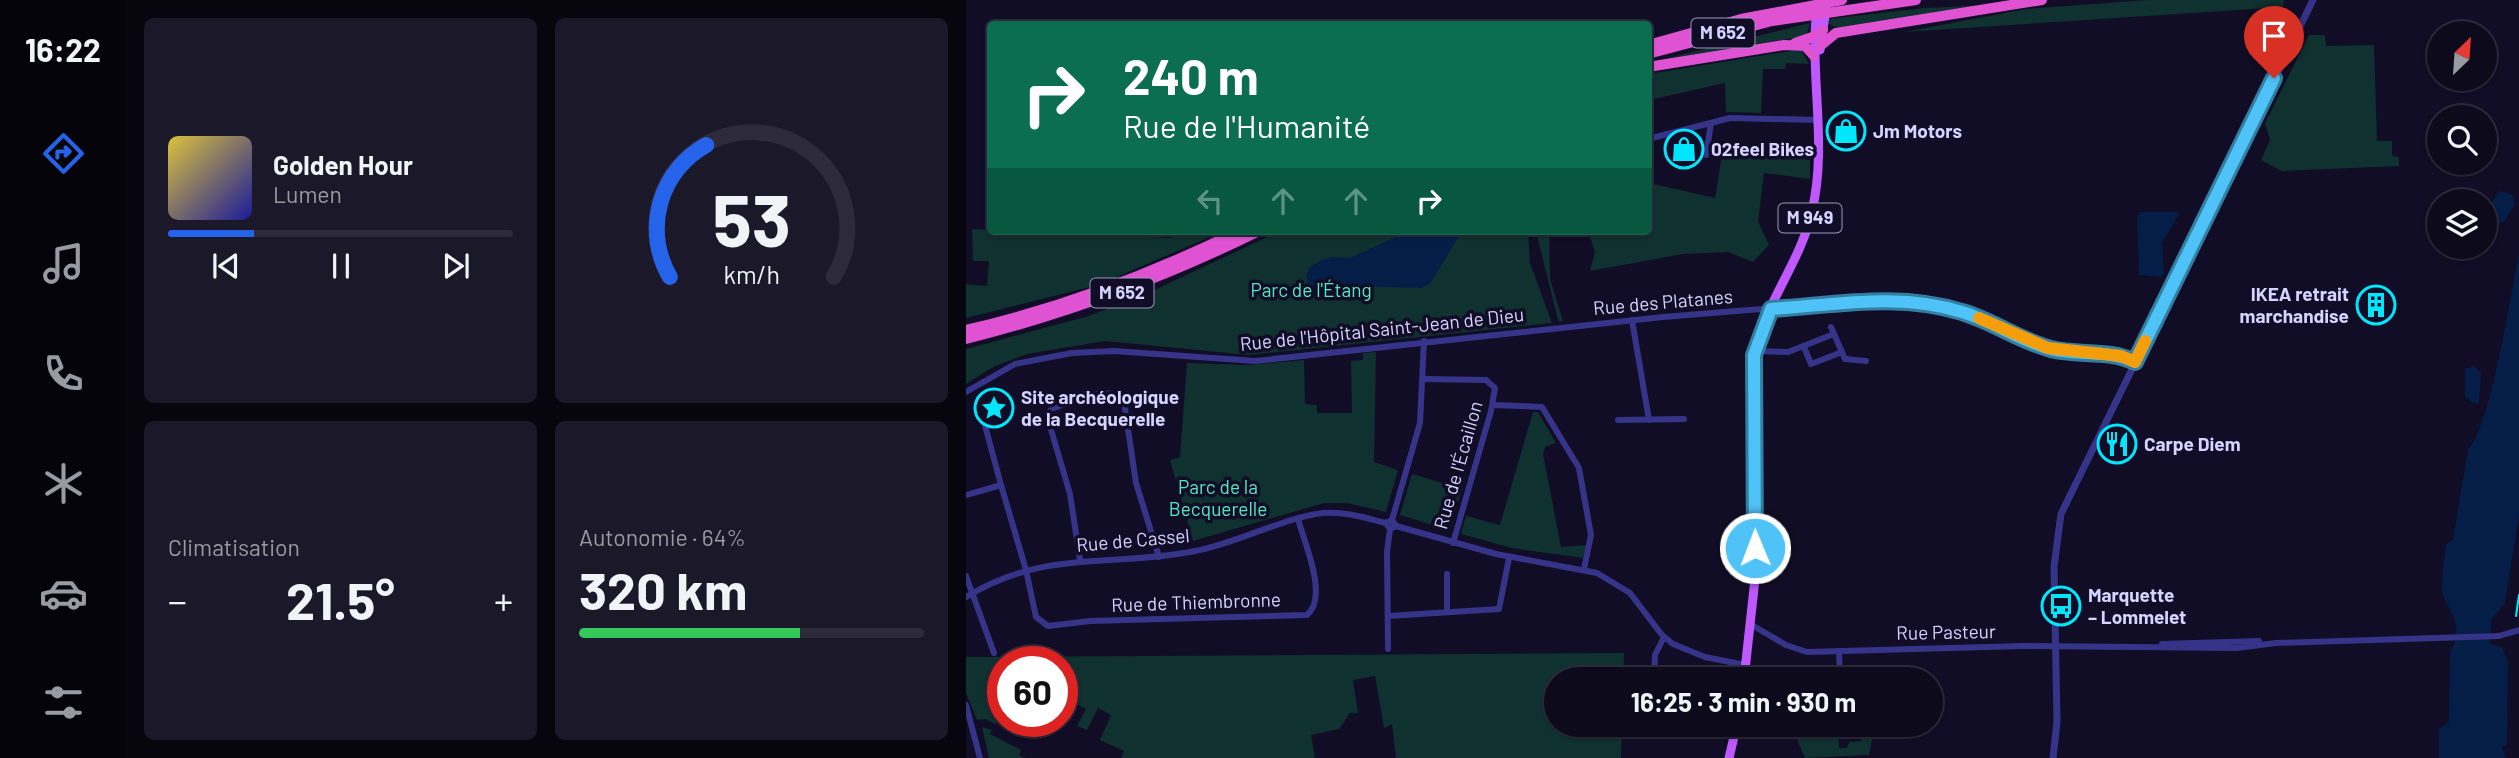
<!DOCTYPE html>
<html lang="fr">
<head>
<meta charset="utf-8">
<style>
  body { margin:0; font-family:Barlow,sans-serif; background:#1b1829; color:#f1f3f6; height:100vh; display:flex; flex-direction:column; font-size:26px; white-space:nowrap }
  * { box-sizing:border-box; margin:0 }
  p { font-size:23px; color:#9a9aa3 }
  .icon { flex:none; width:38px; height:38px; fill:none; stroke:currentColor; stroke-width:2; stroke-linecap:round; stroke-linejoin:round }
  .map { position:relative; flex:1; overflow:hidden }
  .drawer { display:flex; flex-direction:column; gap:18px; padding:18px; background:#07060f; width:840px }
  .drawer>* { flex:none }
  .banner { position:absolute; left:21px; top:21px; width:665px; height:214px; border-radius:7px; box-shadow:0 2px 5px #0004,0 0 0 2px #2d2b3b; background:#0b6e4f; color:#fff; overflow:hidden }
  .needle { width:46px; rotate:25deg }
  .fabs { position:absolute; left:1461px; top:21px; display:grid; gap:14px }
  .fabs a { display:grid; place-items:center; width:70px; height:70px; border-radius:50%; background:#0d0a1c; box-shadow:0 2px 5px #0004,0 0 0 2px #2d2b3b; font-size:35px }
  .speed { position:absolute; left:21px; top:646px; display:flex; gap:14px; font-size:35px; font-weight:700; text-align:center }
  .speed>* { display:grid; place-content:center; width:91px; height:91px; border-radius:50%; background:#0d0a1c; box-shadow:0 2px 5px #0004,0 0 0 2px #2d2b3b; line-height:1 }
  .speed .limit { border:10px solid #d22; background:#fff; color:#111 }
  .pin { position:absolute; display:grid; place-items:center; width:60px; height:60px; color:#fff; margin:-72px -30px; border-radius:50% 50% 50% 0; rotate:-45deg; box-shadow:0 0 7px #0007 }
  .pin .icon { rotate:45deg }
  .me { position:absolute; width:77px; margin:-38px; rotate:359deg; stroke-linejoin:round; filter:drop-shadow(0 0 5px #0008) }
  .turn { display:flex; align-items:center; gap:24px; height:147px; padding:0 21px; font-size:32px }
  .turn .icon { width:91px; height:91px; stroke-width:2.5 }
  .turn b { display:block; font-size:49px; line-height:60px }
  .lanes { display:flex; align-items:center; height:66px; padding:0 21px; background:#0003; justify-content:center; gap:35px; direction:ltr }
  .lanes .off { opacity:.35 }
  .big { font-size:52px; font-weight:700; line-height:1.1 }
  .drawer .card { flex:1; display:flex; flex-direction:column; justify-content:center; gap:10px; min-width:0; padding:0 24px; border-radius:10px; background:#1b1829 }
  .drawer .dial { align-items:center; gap:0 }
  .dial svg { height:182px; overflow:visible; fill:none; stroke:#2d2b3b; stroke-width:7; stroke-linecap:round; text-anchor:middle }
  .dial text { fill:#f1f3f6; stroke:none }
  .song { display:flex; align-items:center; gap:21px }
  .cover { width:84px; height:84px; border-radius:10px; background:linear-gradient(135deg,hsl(50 70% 55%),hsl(240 70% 35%)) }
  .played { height:7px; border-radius:4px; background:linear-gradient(90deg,#2563eb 25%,#2d2b3b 25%) }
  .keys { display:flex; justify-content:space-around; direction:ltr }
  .heat { display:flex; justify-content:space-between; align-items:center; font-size:38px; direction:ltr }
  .charge { height:10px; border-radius:5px; background:linear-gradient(90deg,#34c759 64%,#2d2b3b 0) }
  .drawer .tiles { flex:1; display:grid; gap:18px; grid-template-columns:repeat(2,1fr) }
  .trip { position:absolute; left:578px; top:667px; width:399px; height:70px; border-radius:35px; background:#0d0a1c; box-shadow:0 2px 5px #0004,0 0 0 2px #2d2b3b; font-weight:700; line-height:70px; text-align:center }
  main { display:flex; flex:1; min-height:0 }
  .menu { display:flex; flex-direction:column; width:126px; justify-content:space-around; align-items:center; background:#05040b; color:#9a9aa3 }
  .menu .icon { width:49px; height:49px }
  .menu .current { color:#2563eb }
  .menu b { font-size:32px; color:#f1f3f6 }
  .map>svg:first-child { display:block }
</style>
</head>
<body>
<main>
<nav class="menu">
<b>16:22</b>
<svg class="icon current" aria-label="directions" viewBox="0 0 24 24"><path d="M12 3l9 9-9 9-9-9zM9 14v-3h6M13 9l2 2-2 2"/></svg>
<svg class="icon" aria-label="music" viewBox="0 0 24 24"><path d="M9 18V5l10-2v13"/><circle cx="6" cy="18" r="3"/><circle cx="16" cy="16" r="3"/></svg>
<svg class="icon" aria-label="phone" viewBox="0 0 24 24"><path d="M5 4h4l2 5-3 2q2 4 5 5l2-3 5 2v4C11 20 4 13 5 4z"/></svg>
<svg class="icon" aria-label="climate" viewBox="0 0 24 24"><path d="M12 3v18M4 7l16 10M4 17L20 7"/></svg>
<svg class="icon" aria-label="car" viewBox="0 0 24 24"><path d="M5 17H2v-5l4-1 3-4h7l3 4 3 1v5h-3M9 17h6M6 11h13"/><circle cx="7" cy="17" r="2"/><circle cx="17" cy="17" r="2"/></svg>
<svg class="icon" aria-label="filters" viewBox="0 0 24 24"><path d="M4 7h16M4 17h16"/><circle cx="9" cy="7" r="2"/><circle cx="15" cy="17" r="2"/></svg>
</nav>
<section class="drawer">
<div class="tiles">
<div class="card">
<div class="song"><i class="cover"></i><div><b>Golden Hour</b><p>Lumen</p></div></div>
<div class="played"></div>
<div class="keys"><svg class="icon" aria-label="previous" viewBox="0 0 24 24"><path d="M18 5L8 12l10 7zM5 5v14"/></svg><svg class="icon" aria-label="pause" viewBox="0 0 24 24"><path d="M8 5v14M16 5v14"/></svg><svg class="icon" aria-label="next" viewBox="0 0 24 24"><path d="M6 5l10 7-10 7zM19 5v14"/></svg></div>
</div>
<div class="card dial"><svg viewBox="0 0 100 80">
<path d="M14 69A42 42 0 1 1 86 69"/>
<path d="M14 69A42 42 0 0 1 30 11" stroke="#2563eb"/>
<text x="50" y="56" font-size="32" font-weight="700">53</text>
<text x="50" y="72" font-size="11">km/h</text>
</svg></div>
<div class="card"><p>Climatisation</p>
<div class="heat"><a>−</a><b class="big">21.5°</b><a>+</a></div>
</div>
<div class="card"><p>Autonomie · 64%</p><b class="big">320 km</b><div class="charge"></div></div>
</div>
</section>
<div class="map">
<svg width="1553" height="758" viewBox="0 0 1553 758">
  <rect width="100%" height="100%" fill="#110d26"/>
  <g fill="#0f312f">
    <polygon points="1182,0 1332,0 1318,0 1317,7 938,32 1060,9"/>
    <polygon points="1023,5 874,29 863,24 863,19 959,8"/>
    <polygon points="844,23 841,34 828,38 694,60"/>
    <polygon points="1343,35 1359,35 1360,46 1408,45 1411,141 1426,141 1426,156 1433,157 1433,166 1316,171 1295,160 1304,140 1299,123"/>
    <polygon points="830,50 836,51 843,64 820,63 819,69 797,69 795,113 760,112 759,83 683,100 683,74"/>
    <polygon points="757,149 844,160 844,179 798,173 792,221 803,245 787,262 762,252 717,254 624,271 629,252 622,231 682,231 683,183 749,198"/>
    <polygon points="6,229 205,238 220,231 258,231 132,285 0,318 0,284 21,286 23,261 7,261"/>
    <polygon points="314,231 562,231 564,263 586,323 283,355 139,341 61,354 29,366 0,384 0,349 123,316 184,292"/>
    <polygon points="570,231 583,231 584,279 597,321 593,322 591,316"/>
    <polygon points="410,352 408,462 432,470 420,512 381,503 358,503 227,541 204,460 214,457 221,363 282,365 338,360 339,404 351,405 351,413 386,413 385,361 397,360 397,353"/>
    <polygon points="567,412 572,412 590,443 579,447 577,454 595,547 620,545 617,558 546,548 495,534 500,516 534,525"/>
    <polygon points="446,474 496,489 483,530 434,515"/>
    <polygon points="658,653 657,679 590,679 590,724 656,725 655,758 430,758 426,724 418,728 409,676 387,680 392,713 384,713 373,729 345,735 349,758 155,758 158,751 134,740 145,715 132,708 121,730 111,726 120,709 96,696 96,662 37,662 37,721 55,723 49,734 46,732 47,727 32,720 29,724 20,719 11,720 0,693 0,657"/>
    <polygon points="825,725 872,725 873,748 881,748 883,742 895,741 894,725 909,725 903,755 839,758"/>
    <polygon points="16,727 26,730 24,734 55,750 53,755 60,758 23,758"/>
  </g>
  <g fill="#051e47">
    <polygon points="1534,191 1547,195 1549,204 1538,222 1520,226 1519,212"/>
    <polygon points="1174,212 1214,212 1196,243 1198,273 1195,277 1173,275 1171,217"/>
    <polygon points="443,231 496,231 464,284 454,288 388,286 355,290 343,286 340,276 343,268 355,260 366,257 384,258"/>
    <path d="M1553,254v261l-14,88 -14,17 -1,24 12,3 6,15 -1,83 -6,2 5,11h-67v-28l10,-9 1,-68c14,-27 2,-36 -7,-58 -3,-7 2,-42 3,-51l7,-4 15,-90c23,-24 43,-157 51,-196z"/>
    <polygon points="1508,366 1515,373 1513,403 1507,403 1499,396 1499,369"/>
  </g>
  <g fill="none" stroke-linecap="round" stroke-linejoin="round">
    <g stroke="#363489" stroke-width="6">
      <polyline points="682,139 764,118 852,120"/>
      <polyline points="740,155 745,123"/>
      <polyline points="666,320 683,420"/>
      <polyline points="865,327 879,359 900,361"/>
      <polyline points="838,347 845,364 876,352"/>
      <polyline points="789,351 822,352 868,334"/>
      <polyline points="457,379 520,380 529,388 525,411 487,543"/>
      <polyline points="0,392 49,364 106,353 148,351 289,361 697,317 906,300 951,302 981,308 1082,348 1155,356 1169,362"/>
      <polyline points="527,405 576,407 613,468 625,535 618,569"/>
      <polyline points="16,414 35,485"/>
      <polyline points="652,420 718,419"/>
      <path d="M0,495l35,-10 25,85 10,47 12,9 42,-5 217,-6c22,-18 -3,-73 -9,-96"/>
      <polyline points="426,520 454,423 458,341"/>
      <polyline points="420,523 424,529 430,526 530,554 631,573 664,593 696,635 707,644 739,657 779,665"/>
      <path d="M114,560l-10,-66 -23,-78 4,-7c18,-6 61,-28 73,-7l12,81 23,74"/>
      <polyline points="481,574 481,611"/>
      <polyline points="0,576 28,653"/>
      <path d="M0,597c81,-49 144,-29 229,-46 43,-8 87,-33 128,-38 22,-2 43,5 63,10l6,-3 4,6"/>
      <polyline points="422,616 533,609 543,558"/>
      <polyline points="784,624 820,645 841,652 1057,646 1271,648 1310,643 1533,636 1553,630"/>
      <polyline points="1196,644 1293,641"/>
      <polyline points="422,649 421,552 424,529"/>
      <polyline points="873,651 874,679"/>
      <polyline points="688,679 689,655 698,637"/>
      <polyline points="0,705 14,758"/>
    </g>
    <polyline stroke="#363489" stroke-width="7" points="1087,758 1091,722 1088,567 1095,514 1347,0"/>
    <g stroke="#bf59ff" stroke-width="9">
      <polyline points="854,50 860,9"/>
      <path d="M778,679l12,-109 -2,-215c10,-51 47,-93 58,-144 16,-67 -3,-136 5,-203"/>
      <polyline points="763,758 771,724"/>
    </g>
    <g stroke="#df53d2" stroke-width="10">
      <polyline points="829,43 849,36 857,30"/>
      <polyline points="682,45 775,19 876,0"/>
      <polyline points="854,46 870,33 1076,0"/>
      <polyline points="682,54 806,21 950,0"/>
      <polyline points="682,67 818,45 839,46 848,56"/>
      <path d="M0,330c96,-22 185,-56 273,-99"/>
      <path d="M0,339c103,-26 198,-61 293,-108"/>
    </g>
    <polyline stroke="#00e7fd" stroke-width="2" points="1550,616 1553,595"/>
  </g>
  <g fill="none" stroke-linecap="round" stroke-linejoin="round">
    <defs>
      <path id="route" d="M789,548l-1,-193 17,-46c64,-4 128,-17 191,3 31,9 58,29 89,37 27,7 58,0 84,13l139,-284"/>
    </defs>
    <use href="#route" stroke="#337fa1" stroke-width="18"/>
    <use href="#route" stroke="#4fc3f7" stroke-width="12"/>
    <polyline stroke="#f59e0b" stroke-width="12" points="1013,318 1082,348 1155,356 1169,362 1179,341"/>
  </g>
  <defs>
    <symbol id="shop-ring" viewBox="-11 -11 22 22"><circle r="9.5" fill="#110d26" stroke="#00e7fd" stroke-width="1.5"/><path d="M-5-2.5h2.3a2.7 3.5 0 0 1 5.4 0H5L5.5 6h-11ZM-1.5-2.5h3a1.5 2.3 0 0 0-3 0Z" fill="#00e7fd"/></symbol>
    <symbol id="building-ring" viewBox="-11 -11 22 22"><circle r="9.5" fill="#110d26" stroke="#00e7fd" stroke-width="1.5"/><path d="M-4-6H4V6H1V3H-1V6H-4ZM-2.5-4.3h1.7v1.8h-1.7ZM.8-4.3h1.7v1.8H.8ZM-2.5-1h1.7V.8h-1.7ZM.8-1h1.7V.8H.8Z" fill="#00e7fd"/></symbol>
    <symbol id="sight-ring" viewBox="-11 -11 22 22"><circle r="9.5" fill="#110d26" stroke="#00e7fd" stroke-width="1.5"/><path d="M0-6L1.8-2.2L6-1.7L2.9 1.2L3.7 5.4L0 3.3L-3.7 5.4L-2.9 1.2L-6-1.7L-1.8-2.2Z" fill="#00e7fd"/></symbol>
    <symbol id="restaurant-ring" viewBox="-11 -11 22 22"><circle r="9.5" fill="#110d26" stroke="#00e7fd" stroke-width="1.5"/><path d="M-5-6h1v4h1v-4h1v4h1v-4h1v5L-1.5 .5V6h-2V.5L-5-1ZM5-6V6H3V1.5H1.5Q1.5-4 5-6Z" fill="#00e7fd"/></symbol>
    <symbol id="bus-ring" viewBox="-11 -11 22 22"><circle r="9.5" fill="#110d26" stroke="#00e7fd" stroke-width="1.5"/><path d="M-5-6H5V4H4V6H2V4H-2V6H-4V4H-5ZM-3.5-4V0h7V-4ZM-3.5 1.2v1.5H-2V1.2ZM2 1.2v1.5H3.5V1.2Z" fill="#00e7fd"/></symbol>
  </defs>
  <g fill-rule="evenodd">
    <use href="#shop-ring" x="858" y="109" width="44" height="44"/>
    <use href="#shop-ring" x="696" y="127" width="44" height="44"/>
    <use href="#building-ring" x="1388" y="283" width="44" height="44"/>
    <use href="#sight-ring" x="6" y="386" width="44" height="44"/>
    <use href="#restaurant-ring" x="1129" y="422" width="44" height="44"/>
    <use href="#bus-ring" x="1073" y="584" width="44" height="44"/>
  </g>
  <g text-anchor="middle" stroke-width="7" stroke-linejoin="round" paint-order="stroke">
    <g fill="#110d26" stroke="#9c97be" stroke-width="2">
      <rect x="725.5" y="18.5" width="63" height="29" rx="5"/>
      <rect x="812.5" y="203.5" width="63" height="29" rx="5"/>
      <rect x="124.5" y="278.5" width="63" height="29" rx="5"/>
    </g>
    <g font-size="18" font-weight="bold" fill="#d7d2ff">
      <text x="757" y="39">M 652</text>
      <text x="844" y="224">M 949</text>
      <text x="156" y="299">M 652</text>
    </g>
    <g font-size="19" font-weight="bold" fill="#d7d2ff" stroke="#110d26" text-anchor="start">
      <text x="907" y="138">Jm Motors</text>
      <text x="745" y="156">02feel Bikes</text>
      <text x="1383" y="301" text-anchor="end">IKEA retrait<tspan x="1383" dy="22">marchandise</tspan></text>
      <text x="55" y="404">Site archéologique<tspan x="55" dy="22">de la Becquerelle</tspan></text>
      <text x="1178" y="451">Carpe Diem</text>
      <text x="1122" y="602">Marquette<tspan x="1122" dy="22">– Lommelet</tspan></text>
    </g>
    <g font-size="19" fill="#53eac2" stroke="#110d26">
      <text x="345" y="297">Parc de l'Étang</text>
      <text x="252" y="494">Parc de la<tspan x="252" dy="22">Becquerelle</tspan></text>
    </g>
    <g font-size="19" fill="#d7d2ff" stroke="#110d26">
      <text transform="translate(697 302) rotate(-5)" y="7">Rue des Platanes</text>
      <text transform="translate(416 329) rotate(-6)" y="7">Rue de l'Hôpital Saint-Jean de Dieu</text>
      <text transform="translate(492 465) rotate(-74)" y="7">Rue de l'Écaillon</text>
      <text transform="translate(167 540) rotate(-5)" y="7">Rue de Cassel</text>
      <text transform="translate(230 602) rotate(-2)" y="7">Rue de Thiembronne</text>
      <text transform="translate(980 632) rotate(-1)" y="7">Rue Pasteur</text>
    </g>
  </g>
</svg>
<div class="fabs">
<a><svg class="needle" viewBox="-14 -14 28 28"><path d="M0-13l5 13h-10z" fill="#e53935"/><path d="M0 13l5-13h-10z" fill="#9a9aa3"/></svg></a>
<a><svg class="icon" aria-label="search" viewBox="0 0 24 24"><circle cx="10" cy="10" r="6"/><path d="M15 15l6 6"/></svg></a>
<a><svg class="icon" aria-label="layers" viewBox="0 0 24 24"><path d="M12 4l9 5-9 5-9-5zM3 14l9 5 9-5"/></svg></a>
</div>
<div class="speed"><div class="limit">60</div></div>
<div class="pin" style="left:1308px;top:78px;background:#d93025"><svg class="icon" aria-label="arrive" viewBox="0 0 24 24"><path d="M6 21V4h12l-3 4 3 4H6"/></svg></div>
<svg class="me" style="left:789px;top:548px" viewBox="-20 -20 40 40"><circle r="17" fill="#4fc3f7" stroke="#fff" stroke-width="3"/><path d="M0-11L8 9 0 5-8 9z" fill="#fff"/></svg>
<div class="trip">16:25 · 3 min · 930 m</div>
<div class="banner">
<div class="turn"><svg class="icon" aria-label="right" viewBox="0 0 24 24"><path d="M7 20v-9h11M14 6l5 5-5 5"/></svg><div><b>240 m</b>Rue de l'Humanité</div></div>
<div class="lanes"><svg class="icon off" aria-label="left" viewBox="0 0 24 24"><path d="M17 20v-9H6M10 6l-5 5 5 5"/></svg><svg class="icon off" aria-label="ahead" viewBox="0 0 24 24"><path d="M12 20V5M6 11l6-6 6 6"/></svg><svg class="icon off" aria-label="ahead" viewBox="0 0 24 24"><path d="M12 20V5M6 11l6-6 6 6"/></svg><svg class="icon" aria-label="right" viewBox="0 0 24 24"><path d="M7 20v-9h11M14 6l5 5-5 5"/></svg></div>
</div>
</div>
</main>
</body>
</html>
